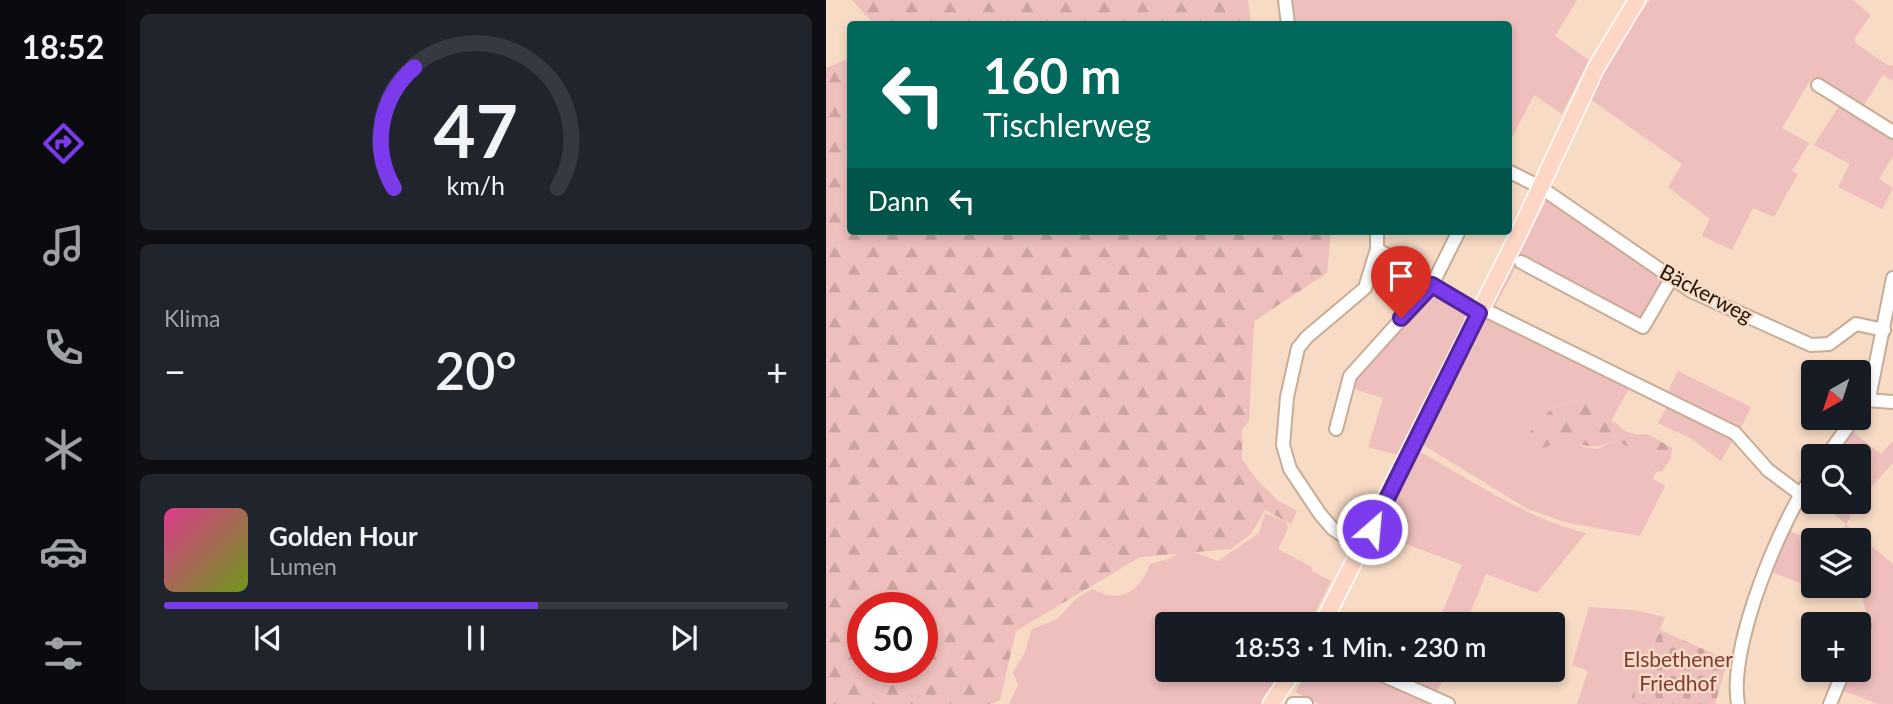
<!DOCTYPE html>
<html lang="de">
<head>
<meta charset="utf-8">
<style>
  body { margin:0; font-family:Lato,sans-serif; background:#20242c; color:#f1f3f6; height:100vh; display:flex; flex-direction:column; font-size:26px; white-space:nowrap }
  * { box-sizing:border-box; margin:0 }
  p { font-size:23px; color:#9ea1a6 }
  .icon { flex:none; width:38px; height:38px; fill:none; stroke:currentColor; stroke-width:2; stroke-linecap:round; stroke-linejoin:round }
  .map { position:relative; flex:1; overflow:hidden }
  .sheet { display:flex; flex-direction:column; gap:14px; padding:14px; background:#0d0f14; width:700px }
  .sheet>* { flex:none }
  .top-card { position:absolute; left:21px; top:21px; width:665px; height:214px; border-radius:7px; box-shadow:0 4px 10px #0003; background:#00695c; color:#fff; overflow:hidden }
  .needle { width:46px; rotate:219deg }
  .controls { position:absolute; left:975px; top:360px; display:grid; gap:14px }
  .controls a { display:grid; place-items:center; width:70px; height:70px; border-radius:7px; background:#171b24; box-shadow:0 4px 10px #0003; font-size:35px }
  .speed { position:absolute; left:21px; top:592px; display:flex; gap:14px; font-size:35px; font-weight:700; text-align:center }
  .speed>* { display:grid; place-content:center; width:91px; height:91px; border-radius:50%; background:#171b24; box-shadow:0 4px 10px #0003; line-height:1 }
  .speed .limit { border:10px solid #d22; background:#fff; color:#111 }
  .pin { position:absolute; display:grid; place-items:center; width:60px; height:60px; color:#fff; margin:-72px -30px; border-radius:50% 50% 50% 0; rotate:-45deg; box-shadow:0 0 7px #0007 }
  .pin .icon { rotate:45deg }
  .me { position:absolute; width:77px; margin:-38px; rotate:27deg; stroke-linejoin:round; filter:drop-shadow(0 0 5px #0008) }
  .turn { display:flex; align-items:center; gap:24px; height:147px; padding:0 21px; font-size:32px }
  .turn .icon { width:91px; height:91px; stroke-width:2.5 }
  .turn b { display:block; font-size:49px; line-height:60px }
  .then { display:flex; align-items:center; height:66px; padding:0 21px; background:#0003; gap:14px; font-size:26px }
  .big { font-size:52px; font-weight:600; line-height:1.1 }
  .sheet .card { flex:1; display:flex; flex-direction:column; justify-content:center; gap:10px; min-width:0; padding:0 24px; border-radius:10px; background:#20242c }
  .sheet .dial { align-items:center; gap:0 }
  .dial svg { height:182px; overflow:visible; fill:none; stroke:#363941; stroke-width:7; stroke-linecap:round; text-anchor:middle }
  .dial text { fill:#f1f3f6; stroke:none }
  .song { display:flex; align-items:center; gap:21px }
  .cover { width:84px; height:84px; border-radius:10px; background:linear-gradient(135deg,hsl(330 70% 55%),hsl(80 70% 35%)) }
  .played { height:7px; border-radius:4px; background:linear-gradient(90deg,#7c3aed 60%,#363941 60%) }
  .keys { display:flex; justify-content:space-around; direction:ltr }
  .heat { display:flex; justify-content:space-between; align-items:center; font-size:38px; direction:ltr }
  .trip { position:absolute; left:329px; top:612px; width:410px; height:70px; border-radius:7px; background:#171b24; box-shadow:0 4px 10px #0003; font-weight:600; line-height:70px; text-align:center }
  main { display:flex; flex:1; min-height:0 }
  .tab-bar { display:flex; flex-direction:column; width:126px; justify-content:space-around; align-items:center; background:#090b0e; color:#9ea1a6 }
  .tab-bar .icon { width:49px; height:49px }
  .tab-bar .selected { color:#7c3aed }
  .tab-bar b { font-size:32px; color:#f1f3f6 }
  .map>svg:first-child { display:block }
</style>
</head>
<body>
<main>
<nav class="tab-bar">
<b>18:52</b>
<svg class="icon selected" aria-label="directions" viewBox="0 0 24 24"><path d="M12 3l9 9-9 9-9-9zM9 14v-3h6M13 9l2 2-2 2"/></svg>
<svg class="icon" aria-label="music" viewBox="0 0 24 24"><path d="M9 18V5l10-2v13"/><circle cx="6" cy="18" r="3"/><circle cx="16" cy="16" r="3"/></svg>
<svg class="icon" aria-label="phone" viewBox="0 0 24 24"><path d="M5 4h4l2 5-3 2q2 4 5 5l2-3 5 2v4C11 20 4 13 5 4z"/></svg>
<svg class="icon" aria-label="climate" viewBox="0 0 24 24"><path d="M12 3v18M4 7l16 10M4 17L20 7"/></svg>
<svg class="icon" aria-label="car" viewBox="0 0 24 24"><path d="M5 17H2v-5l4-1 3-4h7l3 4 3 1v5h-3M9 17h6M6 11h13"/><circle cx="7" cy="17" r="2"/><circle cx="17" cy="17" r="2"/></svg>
<svg class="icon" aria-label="filters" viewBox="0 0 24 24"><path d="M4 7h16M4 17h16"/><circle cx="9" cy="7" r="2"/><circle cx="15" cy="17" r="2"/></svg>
</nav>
<section class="sheet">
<div class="card dial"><svg viewBox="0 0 100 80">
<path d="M14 69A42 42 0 1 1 86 69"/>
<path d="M14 69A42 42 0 0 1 23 16" stroke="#7c3aed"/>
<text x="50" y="56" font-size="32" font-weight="700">47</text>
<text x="50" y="72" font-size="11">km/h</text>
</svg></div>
<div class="card"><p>Klima</p>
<div class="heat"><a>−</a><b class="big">20°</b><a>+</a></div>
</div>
<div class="card">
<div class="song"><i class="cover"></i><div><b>Golden Hour</b><p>Lumen</p></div></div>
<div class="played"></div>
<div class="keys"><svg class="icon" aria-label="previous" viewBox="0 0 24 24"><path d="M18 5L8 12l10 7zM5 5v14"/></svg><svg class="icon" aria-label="pause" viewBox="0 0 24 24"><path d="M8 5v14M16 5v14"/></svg><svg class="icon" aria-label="next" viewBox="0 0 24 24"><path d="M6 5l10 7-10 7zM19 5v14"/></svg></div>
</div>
</section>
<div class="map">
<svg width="1067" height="704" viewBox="0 0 1067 704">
  <defs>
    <pattern id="forest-firs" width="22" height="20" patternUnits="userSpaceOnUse" patternTransform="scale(1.75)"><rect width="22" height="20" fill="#eebfbc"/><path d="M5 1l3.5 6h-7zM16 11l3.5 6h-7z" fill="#cca3a0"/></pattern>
    <pattern id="cemetery-stones" width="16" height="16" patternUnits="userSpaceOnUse" patternTransform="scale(1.75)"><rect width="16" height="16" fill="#eebfbc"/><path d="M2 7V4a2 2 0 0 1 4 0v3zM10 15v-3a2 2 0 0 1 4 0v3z" fill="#cca3a0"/></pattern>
  </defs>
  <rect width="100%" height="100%" fill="#f7dbc4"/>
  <g fill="#eebfbc">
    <polygon points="462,0 751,0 729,36 763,60 736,114 708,95 683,143 682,24 465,24"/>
    <polygon points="824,0 1027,0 1045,15 1028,39 1030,43 1061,65 1067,66 1067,81 1057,75 1036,108 985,79 956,128 983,143 966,171 972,174 948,217 927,208 906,250 876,236 884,219 842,187 856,164 764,99 796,35"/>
    <polygon points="1015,103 1067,135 1067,156 1053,179 1067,188 1056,209 1012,187 1024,164 988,145"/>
    <polygon points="720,201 731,203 840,278 818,316 814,319 695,258 667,310 664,308"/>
    <polygon points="609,291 641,314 571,455 542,447 557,398 531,390 526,381"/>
    <polygon points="661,315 805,385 785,421 768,414 760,403 752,401 725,409 705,431 741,438 758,447 771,449 791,440 813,443 830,472 827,479 839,486 814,536 738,522 700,508 597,445"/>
    <polygon points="852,371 925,407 913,432 840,395"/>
    <polygon points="843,403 909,436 895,461 866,439 832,423"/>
    <polygon points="1024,430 1055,454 1067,441 1067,463 1033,501 1032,457 1005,457"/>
    <path d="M593,451c57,32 104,66 167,82l-49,60 -51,-19 -21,51h-28l25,-60 -82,-31z"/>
    <polygon points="993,502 1031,502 1020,525 1067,564 1067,704 1052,704 1013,689 1021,670 1032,670 1033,645 1041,627 1035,624 1040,614 1036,594 1009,586 1032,586 1032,541 1011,541 1020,524"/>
    <path d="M439,513l21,9 2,6 -10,21 34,18v4l19,10 -16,32 -2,12h-146v45h120l-22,34h-256l9,-19 -5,-13 11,-18 8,-25 25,-10 20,-21 16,-9c27,16 47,2 57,-25l21,-6 14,-9 33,12 41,-28z"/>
    <polygon points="959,529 988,541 987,586 994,586 989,589 943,571"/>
    <polygon points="763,607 807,610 839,617 803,704 751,704 762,671 746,665"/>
    <polygon points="483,670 536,670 610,704 493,704 469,692"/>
    <polygon points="592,670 621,670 610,695 586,685"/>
  </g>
  <g fill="url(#forest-firs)" fill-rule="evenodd">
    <polygon points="26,0 422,0 425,24 48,24"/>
    <path d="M24,58v173h481l-4,42 -73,48 -5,99 -7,10v29l15,21 22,21 18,10 -6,13 -26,-14 -14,24 -20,15 -91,8 -124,74 -16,69 -9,4h-165v-636zM37,607h59v60h-59z"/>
    <path d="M753,401l7,2 8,11 22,9 9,8 12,4 11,-1 24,14 -1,10 -9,13 -6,1 -17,-29 -13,3 -9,-6c-21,8 -29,9 -50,-1l-27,10 -13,-14 24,-26z"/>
  </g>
  <polygon fill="url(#cemetery-stones)" points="834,630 902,660 889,704 803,704"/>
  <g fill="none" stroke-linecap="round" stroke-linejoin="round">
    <defs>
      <g id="minor">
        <polyline points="459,0 462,24"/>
        <polyline points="992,85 1067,132"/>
        <polyline points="682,171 714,187 865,291 985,345 1003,344 1030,324 1058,330"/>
        <polyline points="551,249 653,313"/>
        <polyline points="695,262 817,327 845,279"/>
        <polyline points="655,308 909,433 942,470 974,494"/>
        <polyline points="1040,400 1067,402"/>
        <polyline points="1032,411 1044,393 1067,278"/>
        <polyline points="510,429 524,376 606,285 633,231"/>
        <polyline points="1000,457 1028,418"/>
        <polyline points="536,548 507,529 494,514 464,469 457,445 461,397 472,348 481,337 539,288 551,249 551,231"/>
        <polyline points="1032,638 1038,626"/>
        <polyline points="545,670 622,704"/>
        <polyline points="467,704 480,704"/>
        <path d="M912,704c-10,-57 42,-182 75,-229"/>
        <polyline points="1004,704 1018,670"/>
      </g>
      <g id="major">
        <polyline points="496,625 693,233 770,68 811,0"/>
        <polyline points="445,704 468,670"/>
      </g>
    </defs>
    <use href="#minor" stroke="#c7ac96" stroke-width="16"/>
    <use href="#major" stroke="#fff" stroke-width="19"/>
    <use href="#minor" stroke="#fff" stroke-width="12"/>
    <use href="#major" stroke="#fed6c6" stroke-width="16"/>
  </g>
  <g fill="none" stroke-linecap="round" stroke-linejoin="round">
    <defs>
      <polyline id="route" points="546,529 653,313 606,285 575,318"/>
    </defs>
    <use href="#route" stroke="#51269a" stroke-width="18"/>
    <use href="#route" stroke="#7c3aed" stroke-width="12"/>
  </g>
  <g text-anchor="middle" stroke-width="5" stroke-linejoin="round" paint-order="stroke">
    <g font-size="21" fill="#1e150d" stroke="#f7dbc4">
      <text transform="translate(880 294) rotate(28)" y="7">Bäckerweg</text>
    </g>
    <g font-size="21" fill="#7f3a39" stroke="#f7dbc4">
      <text x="852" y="667">Elsbethener<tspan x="852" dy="24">Friedhof</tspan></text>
    </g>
  </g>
</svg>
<div class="controls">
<a><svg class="needle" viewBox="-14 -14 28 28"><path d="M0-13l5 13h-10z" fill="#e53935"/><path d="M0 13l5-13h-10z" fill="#9ea1a6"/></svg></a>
<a><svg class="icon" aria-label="search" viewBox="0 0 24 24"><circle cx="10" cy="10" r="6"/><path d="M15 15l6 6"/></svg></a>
<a><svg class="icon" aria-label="layers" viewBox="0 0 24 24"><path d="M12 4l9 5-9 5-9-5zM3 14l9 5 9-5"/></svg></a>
<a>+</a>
</div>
<div class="speed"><div class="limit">50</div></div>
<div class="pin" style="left:575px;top:318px;background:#d93025"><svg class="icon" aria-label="arrive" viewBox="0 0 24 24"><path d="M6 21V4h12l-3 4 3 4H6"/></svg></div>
<svg class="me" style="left:546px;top:529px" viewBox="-20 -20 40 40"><circle r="17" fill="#7c3aed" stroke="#fff" stroke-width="3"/><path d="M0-11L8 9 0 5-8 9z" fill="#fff"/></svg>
<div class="trip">18:53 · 1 Min. · 230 m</div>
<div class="top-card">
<div class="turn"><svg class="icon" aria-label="left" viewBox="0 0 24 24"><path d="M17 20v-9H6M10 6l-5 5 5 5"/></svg><div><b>160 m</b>Tischlerweg</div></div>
<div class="then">Dann<svg class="icon" aria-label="left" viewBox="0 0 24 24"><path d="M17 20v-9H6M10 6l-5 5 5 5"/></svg></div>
</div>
</div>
</main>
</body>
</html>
